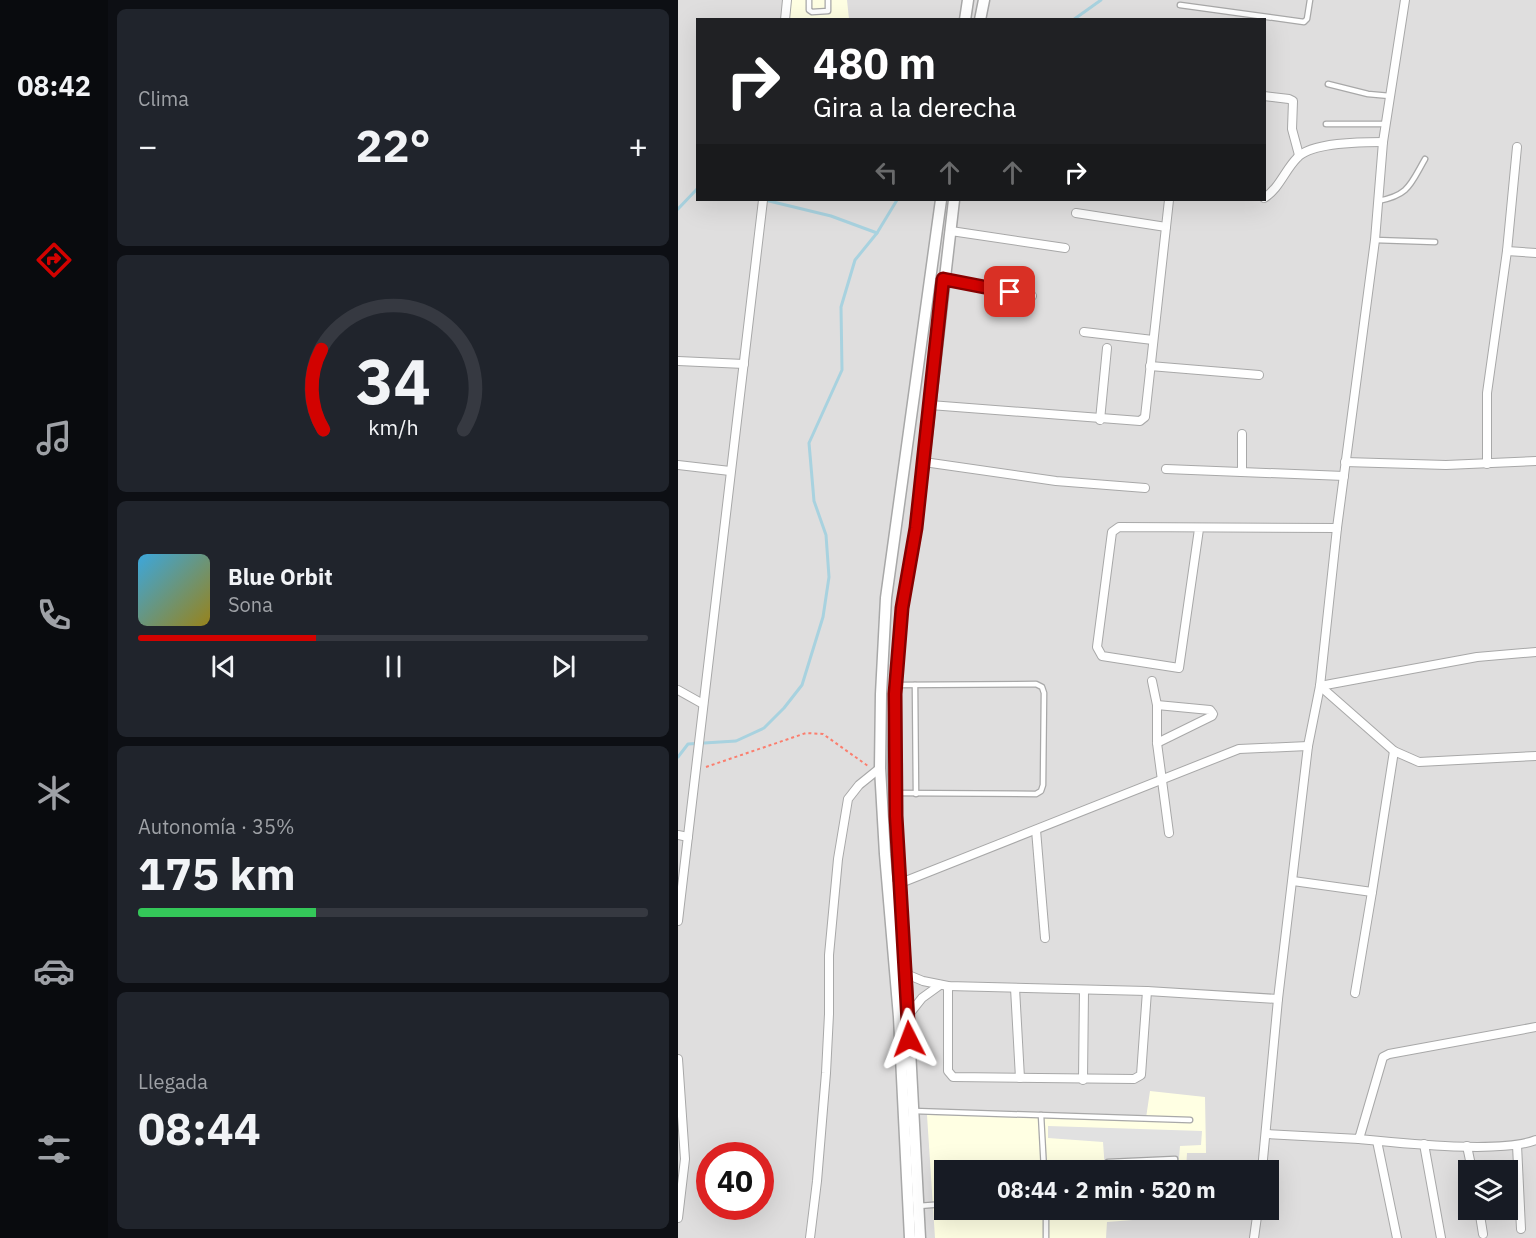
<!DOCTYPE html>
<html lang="es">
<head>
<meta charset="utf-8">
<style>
  body { margin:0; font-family:"IBM Plex Sans",sans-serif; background:#20242c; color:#f1f3f6; height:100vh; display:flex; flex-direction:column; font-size:22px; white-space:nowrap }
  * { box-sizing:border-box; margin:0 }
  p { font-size:20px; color:#9ea1a6 }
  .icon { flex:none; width:33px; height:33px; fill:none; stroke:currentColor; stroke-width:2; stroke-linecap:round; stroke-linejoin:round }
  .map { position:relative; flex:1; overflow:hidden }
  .details { display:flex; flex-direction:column; gap:9px; padding:9px; background:#0d0f14; width:570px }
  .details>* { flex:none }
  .top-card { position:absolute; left:18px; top:18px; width:570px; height:183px; border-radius:0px; box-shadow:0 6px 24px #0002; background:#202124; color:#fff; overflow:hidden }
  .buttons { position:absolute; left:780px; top:1160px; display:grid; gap:12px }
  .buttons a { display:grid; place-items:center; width:60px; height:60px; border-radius:0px; background:#171b24; box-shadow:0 6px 24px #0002; font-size:30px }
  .speed { position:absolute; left:18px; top:1142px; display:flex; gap:12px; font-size:30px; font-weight:700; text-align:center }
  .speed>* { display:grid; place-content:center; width:78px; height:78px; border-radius:50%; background:#171b24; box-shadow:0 6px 24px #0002; line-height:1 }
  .speed .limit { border:9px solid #d22; background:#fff; color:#111 }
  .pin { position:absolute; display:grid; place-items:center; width:51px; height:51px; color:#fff; margin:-26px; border-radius:12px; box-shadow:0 3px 9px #0006 }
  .me { position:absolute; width:66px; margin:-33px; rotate:357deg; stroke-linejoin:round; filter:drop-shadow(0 0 4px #0008) }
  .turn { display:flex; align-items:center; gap:21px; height:126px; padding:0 18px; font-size:27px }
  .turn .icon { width:78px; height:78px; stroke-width:2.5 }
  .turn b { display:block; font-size:42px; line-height:51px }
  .lanes { display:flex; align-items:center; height:57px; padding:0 18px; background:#0003; justify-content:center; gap:30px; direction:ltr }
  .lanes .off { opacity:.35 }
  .big { font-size:45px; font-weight:800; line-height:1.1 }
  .details .card { flex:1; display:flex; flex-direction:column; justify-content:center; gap:9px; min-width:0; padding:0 21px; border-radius:9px; background:#20242c }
  .details .dial { align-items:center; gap:0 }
  .dial svg { height:156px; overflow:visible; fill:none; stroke:#363941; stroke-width:7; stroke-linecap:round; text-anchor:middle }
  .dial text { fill:#f1f3f6; stroke:none }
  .song { display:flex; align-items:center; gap:18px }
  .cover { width:72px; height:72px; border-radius:9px; background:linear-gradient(135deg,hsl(200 70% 55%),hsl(50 70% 35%)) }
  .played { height:6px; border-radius:3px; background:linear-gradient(90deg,#d20200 35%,#363941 35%) }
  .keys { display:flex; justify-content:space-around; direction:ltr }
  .heat { display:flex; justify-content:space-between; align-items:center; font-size:33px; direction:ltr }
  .charge { height:9px; border-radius:4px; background:linear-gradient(90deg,#34c759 35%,#363941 0) }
  .trip { position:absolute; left:256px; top:1160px; width:345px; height:60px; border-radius:0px; background:#171b24; box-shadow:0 6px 24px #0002; font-weight:800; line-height:60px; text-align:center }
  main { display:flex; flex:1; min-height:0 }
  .dock { display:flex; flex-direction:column; width:108px; justify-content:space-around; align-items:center; background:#090b0e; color:#9ea1a6 }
  .dock .icon { width:42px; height:42px }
  .dock .current { color:#d20200 }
  .dock b { font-size:27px; color:#f1f3f6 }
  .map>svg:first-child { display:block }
</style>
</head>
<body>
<main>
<nav class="dock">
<b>08:42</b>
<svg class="icon current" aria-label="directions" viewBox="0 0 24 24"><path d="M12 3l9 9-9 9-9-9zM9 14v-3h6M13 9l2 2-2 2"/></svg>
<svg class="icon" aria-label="music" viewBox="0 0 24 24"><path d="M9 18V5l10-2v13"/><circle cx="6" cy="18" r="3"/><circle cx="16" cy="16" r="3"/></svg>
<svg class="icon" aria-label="phone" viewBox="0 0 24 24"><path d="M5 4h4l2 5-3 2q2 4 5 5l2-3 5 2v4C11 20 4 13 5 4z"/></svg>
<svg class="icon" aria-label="climate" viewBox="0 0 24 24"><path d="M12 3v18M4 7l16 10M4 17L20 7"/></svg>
<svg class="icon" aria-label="car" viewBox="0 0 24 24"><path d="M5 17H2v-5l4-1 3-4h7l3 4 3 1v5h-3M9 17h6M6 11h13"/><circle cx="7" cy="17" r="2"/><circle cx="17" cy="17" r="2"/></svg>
<svg class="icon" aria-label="filters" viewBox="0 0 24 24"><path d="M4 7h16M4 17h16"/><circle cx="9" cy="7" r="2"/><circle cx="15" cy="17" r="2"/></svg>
</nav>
<section class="details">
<div class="card"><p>Clima</p>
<div class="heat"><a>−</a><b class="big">22°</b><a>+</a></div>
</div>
<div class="card dial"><svg viewBox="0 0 100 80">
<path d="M14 69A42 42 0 1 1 86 69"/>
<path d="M14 69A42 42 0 0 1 13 28" stroke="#d20200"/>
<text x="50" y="56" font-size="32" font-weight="700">34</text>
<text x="50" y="72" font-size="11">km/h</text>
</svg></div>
<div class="card">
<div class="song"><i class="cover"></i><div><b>Blue Orbit</b><p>Sona</p></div></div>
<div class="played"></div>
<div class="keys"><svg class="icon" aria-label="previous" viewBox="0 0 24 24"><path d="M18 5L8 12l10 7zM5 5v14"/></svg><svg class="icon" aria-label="pause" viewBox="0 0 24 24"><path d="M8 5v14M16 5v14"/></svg><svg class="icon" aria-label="next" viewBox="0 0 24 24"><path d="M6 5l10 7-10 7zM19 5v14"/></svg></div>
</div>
<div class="card"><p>Autonomía · 35%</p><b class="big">175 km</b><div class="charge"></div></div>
<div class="card"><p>Llegada</p><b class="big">08:44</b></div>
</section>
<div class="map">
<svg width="858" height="1238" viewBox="0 0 858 1238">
  <rect width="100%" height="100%" fill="#f1eee7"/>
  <path fill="#dfdede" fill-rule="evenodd" d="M0,0h858v1238h-858zM20,20h566v180h-566zM32,1155h50v51h-50zM267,1170h324v39h-324zM790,1170h40v39h-40z"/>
  <g fill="#ffffe3">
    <polygon points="109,0 169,0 171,19 107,20"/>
    <polygon points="472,1091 527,1097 528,1153 509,1153 508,1170 267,1170 267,1209 506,1209 506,1216 429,1222 428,1238 257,1238 249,1115 468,1118"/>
  </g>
  <polygon fill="#e1e1e1" points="370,1126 524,1131 523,1145 502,1146 500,1170 427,1170 425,1142 370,1138"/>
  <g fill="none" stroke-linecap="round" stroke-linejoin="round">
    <g stroke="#a8d2df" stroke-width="3">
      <polyline points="395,20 423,0"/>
      <polyline points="87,200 153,216 199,233"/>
      <polyline points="0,209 20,188"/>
      <polyline points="0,757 10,744 58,741 86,728 106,708 124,685 145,617 151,577 148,535 136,501 131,443 164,370 163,307 177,260 199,233 219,200"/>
    </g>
    <defs>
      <g id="service">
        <polyline points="131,0 131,10 134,12 150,11 150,0"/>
        <polyline points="502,5 626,22 629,19 632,0"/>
        <polyline points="650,84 690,94 712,96"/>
        <polyline points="648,124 708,124"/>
        <path d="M700,201c31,-6 32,-16 47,-42"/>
        <polyline points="697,240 757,242"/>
        <polyline points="237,685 238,794"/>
        <polyline points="217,793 358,794 363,791 365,785 366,693 364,687 358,684 218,685"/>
        <polyline points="236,1111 512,1120"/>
        <polyline points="363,1115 366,1170"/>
        <polyline points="430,1162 497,1159 496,1170"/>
        <polyline points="240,1206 267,1204"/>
        <polyline points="368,1209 368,1238"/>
      </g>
      <g id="minor">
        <polyline points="107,20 109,0"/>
        <polyline points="586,96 611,99 615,101 614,129 621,155"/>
        <path d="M586,198c15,-9 21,-28 33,-40 14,-16 65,-16 86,-16"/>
        <polyline points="398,213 488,227"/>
        <polyline points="273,231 387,248"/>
        <polyline points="829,251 858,253"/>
        <polyline points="265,279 354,296"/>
        <polyline points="406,332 475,340"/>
        <polyline points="0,361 66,364"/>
        <polyline points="472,366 581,375"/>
        <polyline points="252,405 462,421 467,417 491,200"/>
        <polyline points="422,420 429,348"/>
        <polyline points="564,434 564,472"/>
        <polyline points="246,462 378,481 467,488"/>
        <polyline points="667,462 768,465 858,461"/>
        <polyline points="809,464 809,393 829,251 839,147"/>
        <polyline points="0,465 52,471"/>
        <polyline points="488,469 666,476"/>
        <polyline points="521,529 501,668 424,656 419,647 434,532 441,527 659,528"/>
        <polyline points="474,681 479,705 479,743 491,833"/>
        <polyline points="642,686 716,751 741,762 858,756"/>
        <polyline points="642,686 799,657 858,652"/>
        <polyline points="0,690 25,704"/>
        <polyline points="479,705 532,710 535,714 534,716 479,743"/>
        <polyline points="358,830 367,938"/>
        <polyline points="0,835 10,837"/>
        <polyline points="615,881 694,892 716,751"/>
        <polyline points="210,888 561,749 630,746"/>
        <polyline points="0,921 85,200"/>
        <polyline points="228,974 245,981 270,986 469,991 600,999"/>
        <polyline points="270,986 270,1071 275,1077 456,1079 463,1075 469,991"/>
        <polyline points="337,988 342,1078"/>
        <polyline points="677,993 694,892"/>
        <polyline points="229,1017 244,998 262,985"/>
        <polyline points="0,1059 7,1159 0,1218"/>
        <polyline points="405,1080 406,990"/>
        <polyline points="589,1134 681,1139 705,1057 711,1054 858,1027"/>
        <path d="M681,1139c40,4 142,15 177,1"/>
        <polyline points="699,1141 719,1238"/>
        <polyline points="746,1144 763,1238"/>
        <polyline points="839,1145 843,1229"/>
        <polyline points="789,1146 794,1170"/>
        <polyline points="584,1170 600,999 630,746 642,686 659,528 697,240 705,142 727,0"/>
        <polyline points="801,1209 805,1234"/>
        <polyline points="132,1238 139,1181 148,1073 151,1014 151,955 160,859 170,799 181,785 202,768"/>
        <polyline points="576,1238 580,1209"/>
      </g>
      <g id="tertiary">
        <polyline points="287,20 290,0"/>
        <polyline points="302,20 306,0"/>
        <polyline points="232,1238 221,1017 207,854 202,768 203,694 208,598 263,200"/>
        <polyline points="242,1238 228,974 221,885 215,764 217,694 224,608 238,528 276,200"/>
      </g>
    </defs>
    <use href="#service" stroke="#a8a8a8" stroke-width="7"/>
    <use href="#minor" stroke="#a8a8a8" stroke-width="10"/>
    <use href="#tertiary" stroke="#a8a8a8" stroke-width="13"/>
    <polyline stroke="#fb7e6e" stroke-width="2" stroke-dasharray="3 3" stroke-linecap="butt" points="28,767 128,733 145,734 190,766"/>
    <use href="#service" stroke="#fff" stroke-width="4.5"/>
    <use href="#minor" stroke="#fff" stroke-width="8"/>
    <use href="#tertiary" stroke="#fff" stroke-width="10"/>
  </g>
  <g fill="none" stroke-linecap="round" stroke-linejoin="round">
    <defs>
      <polyline id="route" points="231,1039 218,816 217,694 224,608 238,528 265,279 332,292"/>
    </defs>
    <use href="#route" stroke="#880100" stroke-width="15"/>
    <use href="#route" stroke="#d20200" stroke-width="10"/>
  </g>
</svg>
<div class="buttons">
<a><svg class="icon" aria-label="layers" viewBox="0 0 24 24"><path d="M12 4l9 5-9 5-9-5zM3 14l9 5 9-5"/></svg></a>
</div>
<div class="speed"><div class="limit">40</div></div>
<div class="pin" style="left:332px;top:292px;background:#d93025"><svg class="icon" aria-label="arrive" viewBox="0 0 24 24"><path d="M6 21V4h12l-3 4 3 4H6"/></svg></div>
<svg class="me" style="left:231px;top:1039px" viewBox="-20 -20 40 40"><path d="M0-17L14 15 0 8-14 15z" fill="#d20200" stroke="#fff" stroke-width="4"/></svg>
<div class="trip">08:44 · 2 min · 520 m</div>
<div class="top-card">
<div class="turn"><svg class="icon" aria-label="right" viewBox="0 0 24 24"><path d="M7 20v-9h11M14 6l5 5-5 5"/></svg><div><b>480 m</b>Gira a la derecha</div></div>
<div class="lanes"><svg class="icon off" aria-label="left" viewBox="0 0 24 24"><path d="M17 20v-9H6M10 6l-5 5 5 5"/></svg><svg class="icon off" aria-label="ahead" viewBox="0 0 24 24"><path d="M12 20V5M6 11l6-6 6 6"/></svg><svg class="icon off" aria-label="ahead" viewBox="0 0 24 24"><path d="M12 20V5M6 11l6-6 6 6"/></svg><svg class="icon" aria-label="right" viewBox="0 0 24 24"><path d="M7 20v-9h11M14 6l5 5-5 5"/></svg></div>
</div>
</div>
</main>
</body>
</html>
